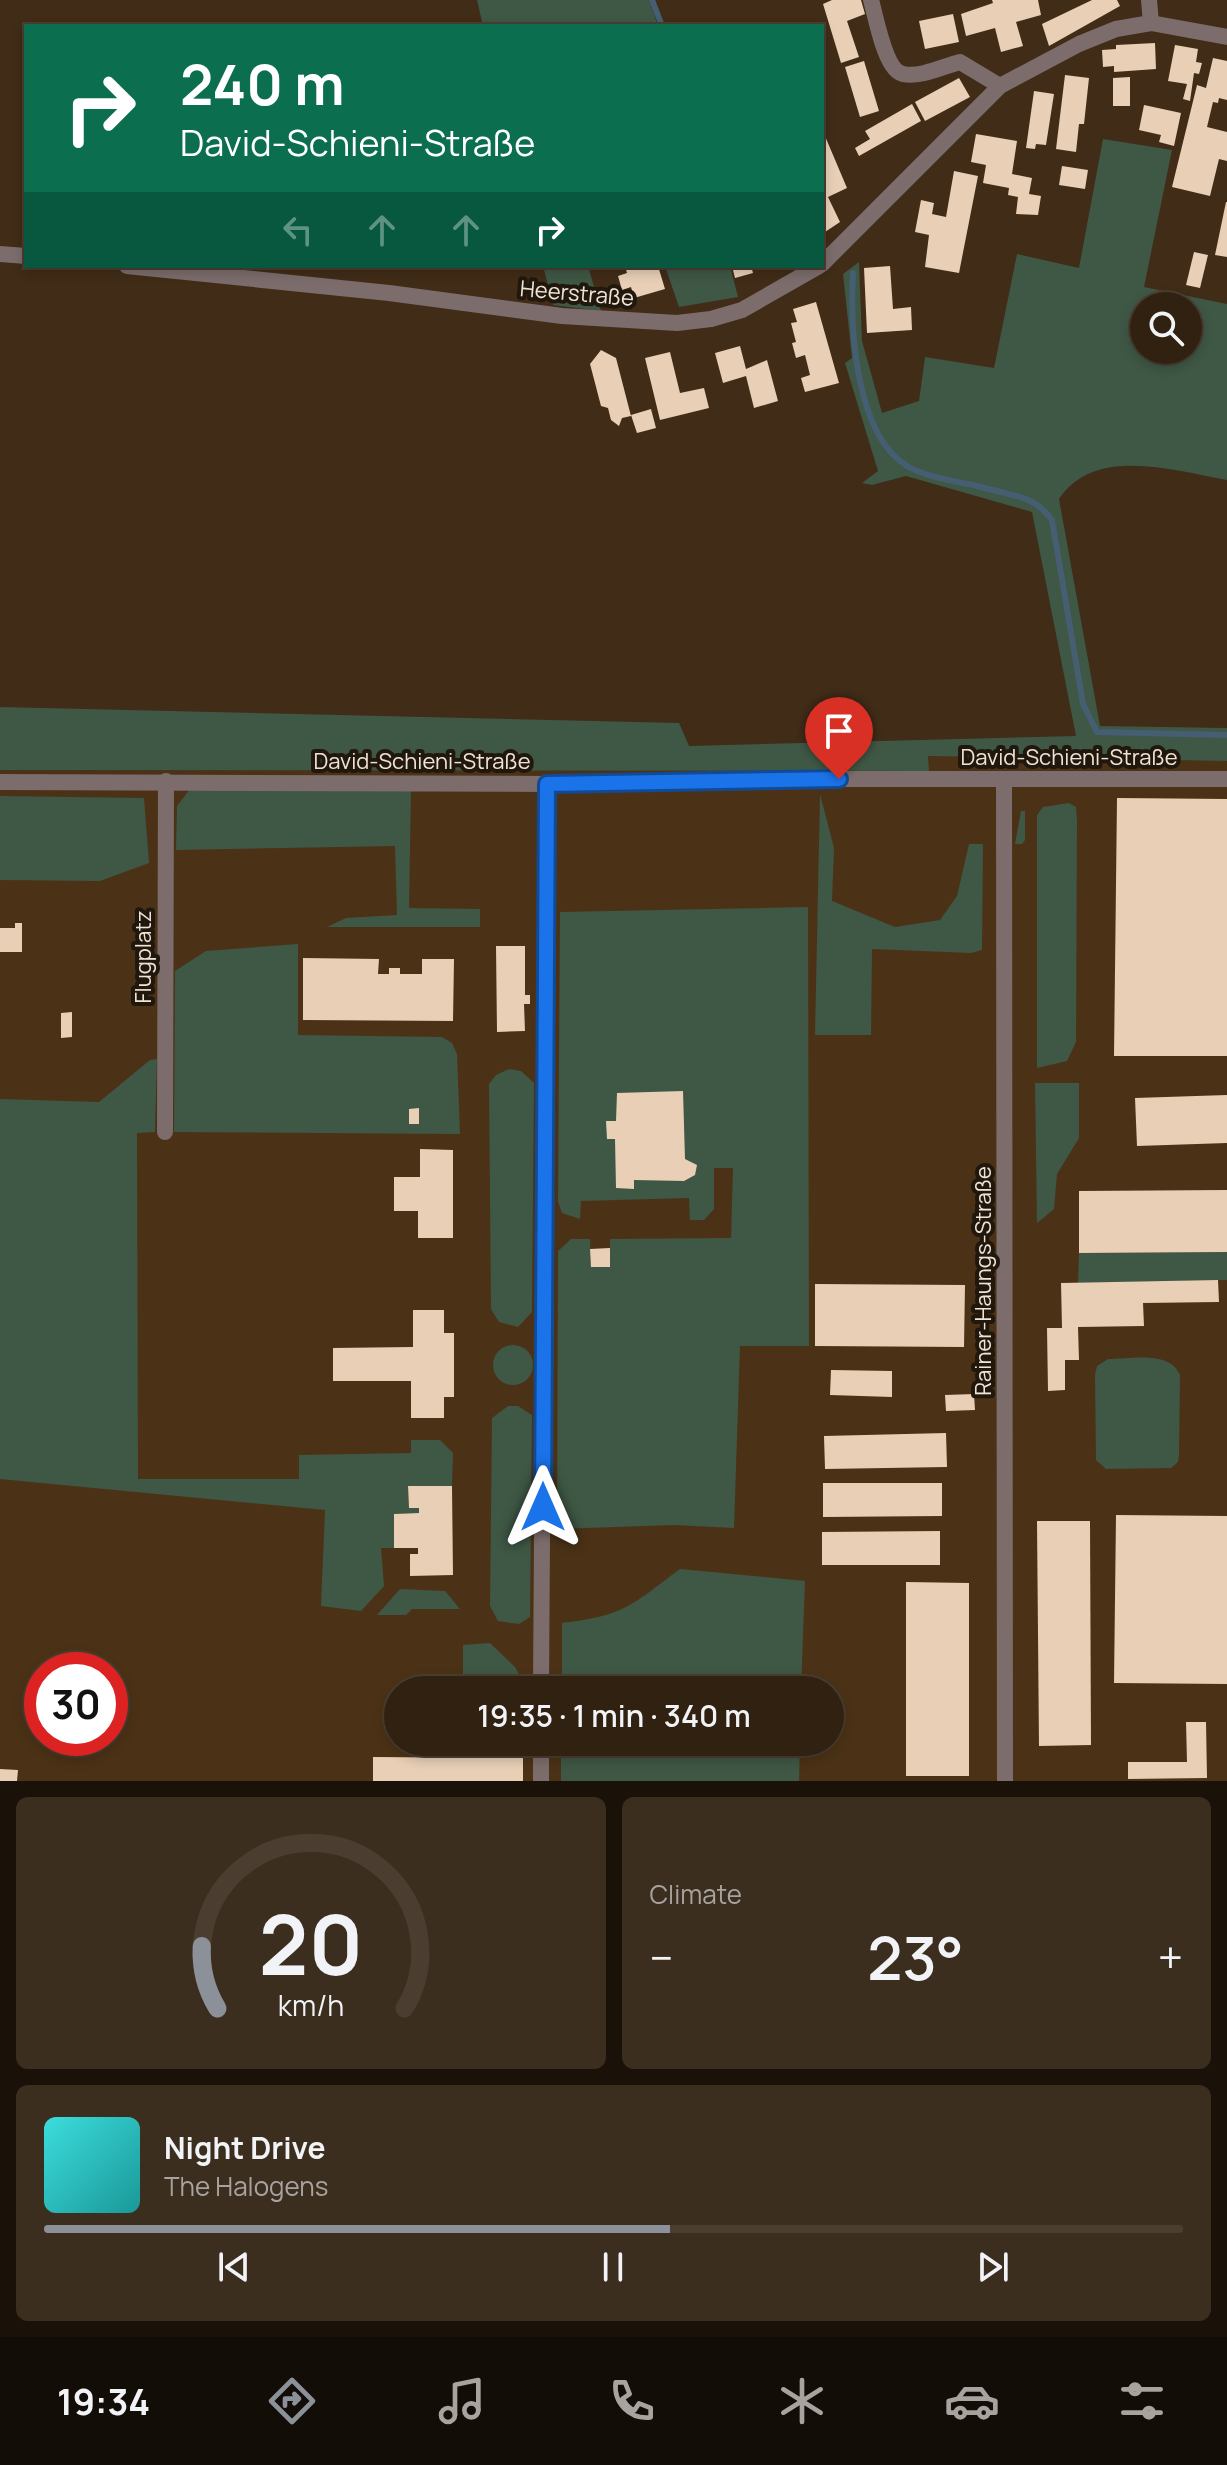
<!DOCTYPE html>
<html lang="en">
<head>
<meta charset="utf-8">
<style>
  body { margin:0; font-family:Manrope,sans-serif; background:#3c2e1f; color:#f1f3f6; height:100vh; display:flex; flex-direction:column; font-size:30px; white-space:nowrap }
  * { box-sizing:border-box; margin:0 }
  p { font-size:26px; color:#a8a39f }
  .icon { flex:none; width:44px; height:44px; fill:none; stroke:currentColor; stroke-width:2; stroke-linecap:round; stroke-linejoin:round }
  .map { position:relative; height:1781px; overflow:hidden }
  .panel { display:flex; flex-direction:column; gap:16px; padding:16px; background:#1a1209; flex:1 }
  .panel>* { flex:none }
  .guide { position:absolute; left:24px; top:24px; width:800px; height:244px; border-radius:0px; box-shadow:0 4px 12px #0003,0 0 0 2px #4b3e31; background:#0b6e4f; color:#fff; overflow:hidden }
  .buttons { position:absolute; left:1130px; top:292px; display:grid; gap:16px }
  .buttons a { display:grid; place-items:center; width:72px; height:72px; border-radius:50%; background:#302111; box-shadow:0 4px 12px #0003,0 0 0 2px #4b3e31; font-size:40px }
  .speed { position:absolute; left:24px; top:1652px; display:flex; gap:16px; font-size:40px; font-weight:700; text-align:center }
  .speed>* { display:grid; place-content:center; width:104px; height:104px; border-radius:50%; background:#302111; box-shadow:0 4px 12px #0003,0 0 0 2px #4b3e31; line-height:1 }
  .speed .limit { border:12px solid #d22; background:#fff; color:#111 }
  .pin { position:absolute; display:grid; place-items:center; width:68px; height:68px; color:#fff; margin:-82px -34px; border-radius:50% 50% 50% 0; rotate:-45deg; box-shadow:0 0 8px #0007 }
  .pin .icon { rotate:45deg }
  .me { position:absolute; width:88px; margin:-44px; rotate:0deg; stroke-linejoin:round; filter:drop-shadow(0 0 6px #0008) }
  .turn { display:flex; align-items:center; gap:28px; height:168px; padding:0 24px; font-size:36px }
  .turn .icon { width:104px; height:104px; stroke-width:2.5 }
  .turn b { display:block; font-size:56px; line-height:68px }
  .lanes { display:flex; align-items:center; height:76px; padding:0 24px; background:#0003; justify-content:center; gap:40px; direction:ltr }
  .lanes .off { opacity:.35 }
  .big { font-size:60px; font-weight:600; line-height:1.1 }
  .panel .widget { flex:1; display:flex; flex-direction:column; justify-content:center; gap:12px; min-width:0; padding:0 28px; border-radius:12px; background:#3c2e1f }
  .panel .dial { align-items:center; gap:0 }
  .dial svg { height:208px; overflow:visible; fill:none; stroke:#4b3e31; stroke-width:7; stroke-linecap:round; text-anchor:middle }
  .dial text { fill:#f1f3f6; stroke:none }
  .song { display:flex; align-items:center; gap:24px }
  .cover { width:96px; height:96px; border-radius:12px; background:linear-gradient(135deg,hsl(180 70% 55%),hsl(180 70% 35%)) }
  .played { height:8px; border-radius:4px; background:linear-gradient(90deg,#8c9099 55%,#4b3e31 55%) }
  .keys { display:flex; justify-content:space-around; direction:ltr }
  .heat { display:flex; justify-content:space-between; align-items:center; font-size:44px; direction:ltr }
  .panel .tiles { flex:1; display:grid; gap:16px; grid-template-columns:1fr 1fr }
  .widget:last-child { grid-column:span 2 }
  .trip { position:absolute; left:384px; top:1676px; width:460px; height:80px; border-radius:40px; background:#302111; box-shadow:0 4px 12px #0003,0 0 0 2px #4b3e31; font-weight:600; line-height:80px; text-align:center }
  .tabs { display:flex; height:128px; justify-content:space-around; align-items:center; background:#130d07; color:#a8a39f }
  .tabs .icon { width:56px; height:56px }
  .tabs .current { color:#8c9099 }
  .tabs b { font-size:36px; color:#f1f3f6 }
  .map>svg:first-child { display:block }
</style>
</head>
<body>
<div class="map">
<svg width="1227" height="1781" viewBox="0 0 1227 1781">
  <rect width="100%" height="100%" fill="#402c17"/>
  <path fill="#4b3216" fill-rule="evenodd" d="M927,756l300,5v1020h-1227v-1011l929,1zM42,1670h68v68h-68zM398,1690h432v52h-432z"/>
  <g fill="#3f5745" fill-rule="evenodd">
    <polygon points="477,0 649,0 658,26 483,26"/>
    <path d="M1103,139l69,11 -28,137 83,17v176c-53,-9 -132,-35 -168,19l41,227 127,2v33l-299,-5 1,15 -929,-1v-63l679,16 10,23 387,-10 -44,-224 -126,-36 -34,9 -10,-2 16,-12 -33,-108 7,-5 -9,-84 16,-12 3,79 20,72 37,-12 6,-44 69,11 23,-114 62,14zM1144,306h44v44h-44z"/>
    <polygon points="543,266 588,266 601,311 553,305"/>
    <polygon points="665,266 730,266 738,297 679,307"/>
    <polygon points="411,788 409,908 480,909 480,927 327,927 346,918 397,915 395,846 176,850 177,806 190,789"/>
    <polygon points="820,794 834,848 832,901 895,927 940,920 957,896 969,844 983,844 982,950 971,953 872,949 871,1035 815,1035"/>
    <polygon points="0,796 144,798 149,863 100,881 0,880"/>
    <polygon points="1069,803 1076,807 1077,820 1076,1042 1067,1061 1037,1068 1037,815 1043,807"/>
    <polygon points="1021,811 1025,811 1025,840 1022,844 1015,844"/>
    <polygon points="808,907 809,1346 740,1346 734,1528 674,1525 557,1529 558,1251 571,1239 590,1239 591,1267 610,1267 610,1239 731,1238 733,1168 714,1168 714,1209 704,1220 690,1220 689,1198 581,1201 580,1219 562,1213 558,1202 560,912"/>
    <polygon points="298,944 298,1035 442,1037 452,1043 457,1054 460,1134 174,1132 175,971 206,951"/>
    <polygon points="157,1059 155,1132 137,1133 138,1479 299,1479 299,1455 411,1453 411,1440 440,1440 453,1453 452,1486 408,1487 409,1508 419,1508 419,1513 394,1514 394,1548 381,1548 384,1586 361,1611 321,1606 325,1510 0,1479 0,1099 99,1102 150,1060"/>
    <polygon points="509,1069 521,1071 534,1083 532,1312 518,1327 499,1322 491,1309 489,1084 496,1075"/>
    <polygon points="1035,1083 1079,1083 1079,1138 1057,1174 1054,1209 1037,1223"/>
    <polygon points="1227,1252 1227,1280 1078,1283 1079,1253"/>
    <circle cx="513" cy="1365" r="20"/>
    <path d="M1108,1359c23,0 62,-9 72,16l-1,79 -1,8 -7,6 -65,1 -10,-9 -1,-85 2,-9z"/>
    <polygon points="508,1406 518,1406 532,1415 530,1617 519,1624 498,1621 490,1606 492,1418"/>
    <path d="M680,1569l125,12 -4,109h-239v-67c64,-8 68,-17 118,-54z"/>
    <polygon points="400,1589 445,1591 460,1609 412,1609 406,1615 377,1615"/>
    <polygon points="490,1643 515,1667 528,1690 463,1690 463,1645"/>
    <polygon points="561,1742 800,1742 799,1781 561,1781"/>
  </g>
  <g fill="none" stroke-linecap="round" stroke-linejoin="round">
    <g stroke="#455e72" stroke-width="6">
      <polyline points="652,0 662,26"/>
      <path d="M853,273c-3,55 2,161 54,193 22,13 58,16 82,23 29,8 45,7 63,31l31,184 14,28 130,3"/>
    </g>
  </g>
  <g fill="#e8cfb6">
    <polygon points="832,0 861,0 865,14 847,21 859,57 841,63 823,4"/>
    <polygon points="992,0 1038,0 1041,15 1016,22 1023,46 1001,52 995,28 966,36 961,14 993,3"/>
    <polygon points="1092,0 1117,0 1120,6 1049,46 1042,24"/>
    <polygon points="953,14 959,42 925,49 919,21"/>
    <polygon points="1155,43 1156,69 1114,72 1114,66 1103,67 1102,50 1116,49 1116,45"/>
    <polygon points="1175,45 1198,49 1196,62 1202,63 1199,74 1194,73 1190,101 1183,99 1187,84 1168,81"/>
    <polygon points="1213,58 1227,61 1227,100 1219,98 1218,103 1213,102 1207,127 1227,132 1227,161 1219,159 1210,196 1172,187 1197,85 1206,88"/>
    <polygon points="864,61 879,111 860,117 845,67"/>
    <polygon points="1065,75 1089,78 1084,124 1079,124 1076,152 1056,149"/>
    <polygon points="1130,77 1130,106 1113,106 1113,78"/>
    <polygon points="959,78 970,97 925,121 915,102"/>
    <polygon points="1034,91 1054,94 1046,145 1036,144 1035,149 1026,148"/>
    <polygon points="912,104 921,121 859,156 855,148 870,139 865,131"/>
    <polygon points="1144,105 1181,113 1174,146 1159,142 1161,135 1139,130"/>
    <polygon points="822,129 847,188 828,197 840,222 822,234"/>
    <polygon points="976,134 1017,141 1012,174 1032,178 1029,194 1041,196 1038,215 1016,214 1018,197 1008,195 1009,188 983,183 986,165 971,162"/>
    <polygon points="1062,166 1088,170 1085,189 1059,185"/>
    <polygon points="954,171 978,176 959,273 925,267 929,235 915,232 921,200 934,203 932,214 946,217"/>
    <polygon points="1226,202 1227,202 1227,257 1215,255"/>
    <polygon points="1194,252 1208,255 1200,288 1186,285"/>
    <polygon points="625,266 658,266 665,289 634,298 631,287 622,290 618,276 627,273"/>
    <polygon points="732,266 751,266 753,273 735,278"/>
    <polygon points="890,266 893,309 911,307 912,330 867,333 864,268"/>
    <polygon points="816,302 839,383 805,392 801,378 810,375 805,355 796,358 792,343 796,342 791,323 797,322 793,309"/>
    <polygon points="740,346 746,369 767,360 778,401 754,408 746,376 723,383 715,353"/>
    <polygon points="601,350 616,358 631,416 622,418 619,426 611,420 608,408 601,406 590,364"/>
    <polygon points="670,352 680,393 704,388 709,408 660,420 645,358"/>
    <polygon points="651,409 656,428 637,433 631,415"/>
    <polygon points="1117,798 1227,799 1227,1056 1114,1056"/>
    <polygon points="15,923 22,923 22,952 0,952 0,928 15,928"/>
    <polygon points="496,946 525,946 525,995 530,995 530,1004 524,1004 525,1031 497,1032"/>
    <polygon points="303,958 379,959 378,974 389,974 389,968 400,968 400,974 422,974 422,959 454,959 453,1021 303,1020"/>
    <polygon points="72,1012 72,1037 61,1038 61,1013"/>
    <polygon points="683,1091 685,1159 697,1165 695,1175 684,1181 634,1180 634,1189 616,1188 615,1139 607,1139 606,1121 616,1121 617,1093"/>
    <polygon points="1227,1095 1227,1143 1137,1146 1135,1098"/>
    <polygon points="419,1108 419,1124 409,1124 409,1109"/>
    <polygon points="420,1149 453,1150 453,1238 418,1238 418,1211 394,1211 394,1177 420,1177"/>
    <polygon points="1227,1190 1227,1252 1079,1253 1079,1191"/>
    <polygon points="610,1248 610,1267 591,1267 590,1249"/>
    <polygon points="1218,1280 1219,1302 1143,1303 1144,1326 1078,1327 1079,1360 1065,1360 1065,1390 1048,1391 1047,1328 1062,1328 1061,1283"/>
    <polygon points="815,1284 965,1285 964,1347 815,1346"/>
    <polygon points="413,1310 444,1310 444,1333 454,1333 454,1397 444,1397 444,1418 411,1418 411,1381 333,1381 333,1348 413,1347"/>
    <polygon points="831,1370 892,1371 892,1397 830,1395"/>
    <polygon points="974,1394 975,1410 946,1411 945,1395"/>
    <polygon points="946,1433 947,1467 825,1469 824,1436"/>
    <polygon points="823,1483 942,1483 942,1516 823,1517"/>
    <polygon points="408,1486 452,1486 453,1575 410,1576 410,1554 418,1554 418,1548 394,1548 394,1514 419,1513 419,1508 409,1508"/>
    <polygon points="1116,1515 1227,1516 1227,1684 1114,1683"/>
    <polygon points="1037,1521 1090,1521 1091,1745 1039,1746"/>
    <polygon points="940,1531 940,1565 822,1565 822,1532"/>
    <polygon points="906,1582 969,1583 969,1776 906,1776"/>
    <polygon points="1186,1722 1206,1722 1207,1778 1128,1779 1128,1762 1187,1762"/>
    <polygon points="373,1757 523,1758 523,1781 373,1781"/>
    <polygon points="0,1769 18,1770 17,1781 0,1781"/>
  </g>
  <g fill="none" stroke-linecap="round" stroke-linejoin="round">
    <g stroke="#7c6c6c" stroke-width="16">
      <path d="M871,0c5,17 14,71 32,74 17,4 41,-8 57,-12l40,24"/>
      <polyline points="1149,0 1151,23"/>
      <polyline points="0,254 26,256"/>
      <polyline points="822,264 1000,86 1079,44 1116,29 1151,23 1227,37"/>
      <polyline points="127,266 389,293 562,316 677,323 711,319 742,310 819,266"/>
      <polyline points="1004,780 1005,1781"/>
      <polyline points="0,782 547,784 839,779 1227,779"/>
      <polyline points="165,1132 166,781"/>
      <polyline points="541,1690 547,784"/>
      <polyline points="541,1742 541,1781"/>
    </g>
  </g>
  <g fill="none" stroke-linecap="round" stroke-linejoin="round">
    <defs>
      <polyline id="route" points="543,1507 547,784 839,779"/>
    </defs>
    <use href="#route" stroke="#114b97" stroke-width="20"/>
    <use href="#route" stroke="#1a73e8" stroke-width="14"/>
  </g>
  <g text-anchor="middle" stroke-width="8" stroke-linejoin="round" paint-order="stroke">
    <g font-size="22" fill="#f0e3d6" stroke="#20170d">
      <text transform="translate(577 293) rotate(5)" y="8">Heerstraße</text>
      <text x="1069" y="765">David-Schieni-Straße</text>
      <text x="422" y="769">David-Schieni-Straße</text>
      <text transform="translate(143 957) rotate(-90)" y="8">Flugplatz</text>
      <text transform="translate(983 1281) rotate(-90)" y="8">Rainer-Haungs-Straße</text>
    </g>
  </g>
</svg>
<div class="buttons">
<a><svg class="icon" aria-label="search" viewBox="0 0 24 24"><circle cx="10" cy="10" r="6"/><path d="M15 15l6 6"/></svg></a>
</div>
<div class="speed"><div class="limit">30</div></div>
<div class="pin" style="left:839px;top:779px;background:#d93025"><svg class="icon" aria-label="arrive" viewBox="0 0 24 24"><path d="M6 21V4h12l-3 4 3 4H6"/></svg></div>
<svg class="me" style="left:543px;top:1507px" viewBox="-20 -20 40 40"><path d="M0-17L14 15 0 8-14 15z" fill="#1a73e8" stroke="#fff" stroke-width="4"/></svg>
<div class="trip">19:35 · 1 min · 340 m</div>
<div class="guide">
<div class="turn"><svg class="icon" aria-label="right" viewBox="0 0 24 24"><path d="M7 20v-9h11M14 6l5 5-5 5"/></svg><div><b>240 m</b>David-Schieni-Straße</div></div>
<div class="lanes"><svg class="icon off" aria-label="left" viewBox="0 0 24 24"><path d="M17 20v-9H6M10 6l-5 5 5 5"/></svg><svg class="icon off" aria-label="ahead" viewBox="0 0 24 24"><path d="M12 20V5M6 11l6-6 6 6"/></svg><svg class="icon off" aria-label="ahead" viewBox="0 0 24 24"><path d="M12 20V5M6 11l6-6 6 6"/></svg><svg class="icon" aria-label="right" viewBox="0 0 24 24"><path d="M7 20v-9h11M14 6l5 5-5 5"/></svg></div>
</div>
</div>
<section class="panel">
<div class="tiles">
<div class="widget dial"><svg viewBox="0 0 100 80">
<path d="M14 69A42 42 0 1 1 86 69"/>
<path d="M14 69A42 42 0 0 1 8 45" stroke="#8c9099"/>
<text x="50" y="56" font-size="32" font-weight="700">20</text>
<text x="50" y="72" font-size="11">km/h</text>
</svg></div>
<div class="widget"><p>Climate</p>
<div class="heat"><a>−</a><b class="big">23°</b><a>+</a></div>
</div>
<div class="widget">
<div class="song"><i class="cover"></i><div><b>Night Drive</b><p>The Halogens</p></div></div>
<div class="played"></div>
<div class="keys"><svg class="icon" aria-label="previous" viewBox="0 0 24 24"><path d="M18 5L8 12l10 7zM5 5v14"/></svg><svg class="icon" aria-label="pause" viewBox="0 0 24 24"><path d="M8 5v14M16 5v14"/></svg><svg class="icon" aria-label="next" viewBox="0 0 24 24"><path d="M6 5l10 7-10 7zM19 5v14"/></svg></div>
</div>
</div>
</section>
<nav class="tabs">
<b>19:34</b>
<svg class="icon current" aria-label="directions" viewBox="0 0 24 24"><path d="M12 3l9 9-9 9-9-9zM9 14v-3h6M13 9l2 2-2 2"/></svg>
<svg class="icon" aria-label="music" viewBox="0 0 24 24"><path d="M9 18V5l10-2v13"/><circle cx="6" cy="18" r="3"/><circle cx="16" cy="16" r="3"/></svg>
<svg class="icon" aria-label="phone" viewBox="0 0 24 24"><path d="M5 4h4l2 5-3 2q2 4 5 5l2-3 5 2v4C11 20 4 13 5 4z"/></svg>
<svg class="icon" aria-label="climate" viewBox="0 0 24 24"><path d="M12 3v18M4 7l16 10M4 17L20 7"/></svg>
<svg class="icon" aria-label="car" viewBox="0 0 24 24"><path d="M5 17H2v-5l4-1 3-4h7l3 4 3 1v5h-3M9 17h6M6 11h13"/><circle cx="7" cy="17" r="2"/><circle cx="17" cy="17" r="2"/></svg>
<svg class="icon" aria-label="filters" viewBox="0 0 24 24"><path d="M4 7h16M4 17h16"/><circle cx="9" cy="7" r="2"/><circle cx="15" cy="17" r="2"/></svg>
</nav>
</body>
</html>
